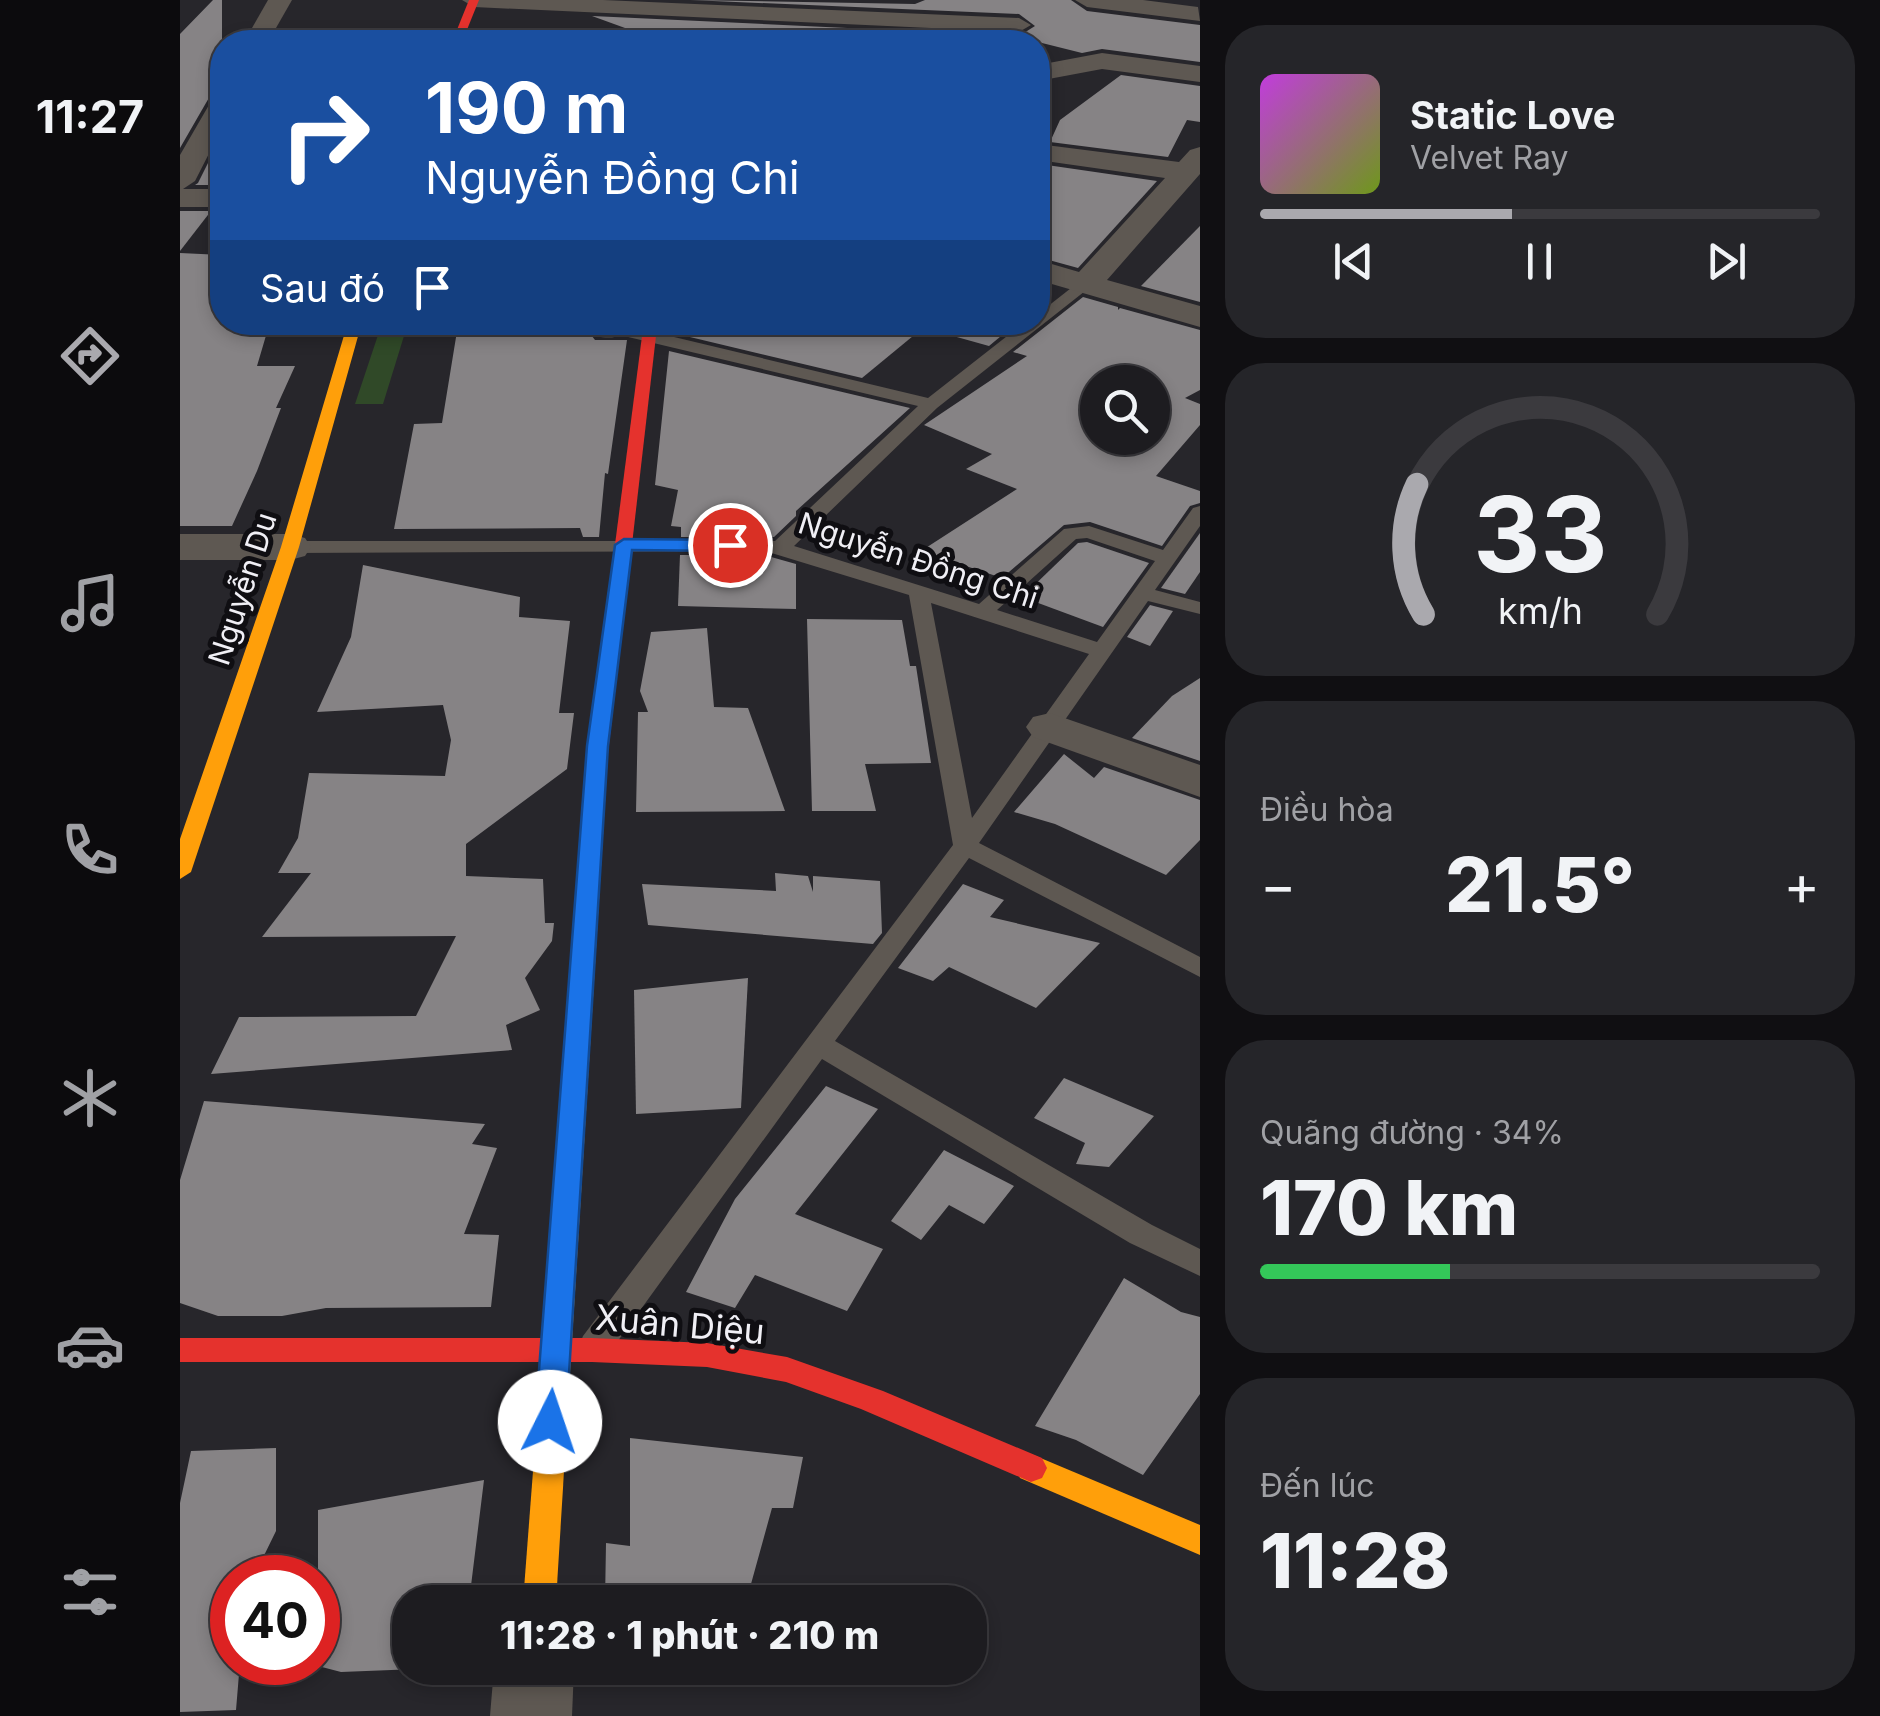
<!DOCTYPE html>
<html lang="vi">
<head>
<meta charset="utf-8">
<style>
  body { margin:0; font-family:Inter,sans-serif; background:#252529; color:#f1f3f6; height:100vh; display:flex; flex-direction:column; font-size:38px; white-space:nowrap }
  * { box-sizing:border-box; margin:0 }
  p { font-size:32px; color:#a0a1a5 }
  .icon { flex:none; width:55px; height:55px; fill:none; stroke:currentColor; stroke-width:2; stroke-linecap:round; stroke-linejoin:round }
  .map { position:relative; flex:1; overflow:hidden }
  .panel { display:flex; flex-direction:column; gap:25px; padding:25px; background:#100f12; width:680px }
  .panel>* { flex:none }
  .guide { position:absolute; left:30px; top:30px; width:840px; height:305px; border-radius:40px; box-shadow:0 5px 15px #0003,0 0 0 2px #3b3a3e; background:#1a4fa0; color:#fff; overflow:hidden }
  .controls { position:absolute; left:900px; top:365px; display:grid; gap:20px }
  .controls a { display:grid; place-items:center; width:90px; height:90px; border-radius:50%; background:#1d1c20; box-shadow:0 5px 15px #0003,0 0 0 2px #3b3a3e; font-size:50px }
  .speed { position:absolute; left:30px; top:1555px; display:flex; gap:20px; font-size:50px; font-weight:700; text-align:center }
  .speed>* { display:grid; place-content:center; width:130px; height:130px; border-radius:50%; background:#1d1c20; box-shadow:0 5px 15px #0003,0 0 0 2px #3b3a3e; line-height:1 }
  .speed .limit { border:15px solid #d22; background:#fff; color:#111 }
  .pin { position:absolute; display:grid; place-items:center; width:85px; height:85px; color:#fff; margin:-42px; border:5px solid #fff; border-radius:50%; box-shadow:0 2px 10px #0007 }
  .me { position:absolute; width:110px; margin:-55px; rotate:4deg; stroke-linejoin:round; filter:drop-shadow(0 0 8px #0008) }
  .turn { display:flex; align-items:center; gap:35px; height:210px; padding:0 50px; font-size:45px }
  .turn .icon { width:130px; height:130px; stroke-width:2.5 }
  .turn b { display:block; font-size:70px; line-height:85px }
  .then { display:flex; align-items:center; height:95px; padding:0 50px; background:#0003; gap:20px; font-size:38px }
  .big { font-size:75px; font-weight:800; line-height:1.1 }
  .panel .tile { flex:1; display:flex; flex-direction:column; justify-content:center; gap:15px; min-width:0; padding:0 35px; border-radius:40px; background:#252529 }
  .panel .dial { align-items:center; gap:0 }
  .dial svg { height:260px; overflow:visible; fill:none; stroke:#3b3a3e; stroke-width:7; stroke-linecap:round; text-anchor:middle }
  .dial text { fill:#f1f3f6; stroke:none }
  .song { display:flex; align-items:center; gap:30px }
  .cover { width:120px; height:120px; border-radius:15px; background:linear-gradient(135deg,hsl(290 70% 55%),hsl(80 70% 35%)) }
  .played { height:10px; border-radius:5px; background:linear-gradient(90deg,#aaa9ae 45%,#3b3a3e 45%) }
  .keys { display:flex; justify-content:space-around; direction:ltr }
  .heat { display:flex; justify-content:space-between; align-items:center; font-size:55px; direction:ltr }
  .charge { height:15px; border-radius:8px; background:linear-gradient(90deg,#34c759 34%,#3b3a3e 0) }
  .trip { position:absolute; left:212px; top:1585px; width:595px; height:100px; border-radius:40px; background:#1d1c20; box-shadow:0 5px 15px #0003,0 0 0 2px #3b3a3e; font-weight:800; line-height:100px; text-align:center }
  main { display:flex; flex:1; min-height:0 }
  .dock { display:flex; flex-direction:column; width:180px; justify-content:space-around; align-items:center; background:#0c0b0d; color:#a0a1a5 }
  .dock .icon { width:70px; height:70px }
  .dock .selected { color:#aaa9ae }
  .dock b { font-size:45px; color:#f1f3f6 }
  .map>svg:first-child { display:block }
</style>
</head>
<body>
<main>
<nav class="dock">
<b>11:27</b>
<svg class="icon selected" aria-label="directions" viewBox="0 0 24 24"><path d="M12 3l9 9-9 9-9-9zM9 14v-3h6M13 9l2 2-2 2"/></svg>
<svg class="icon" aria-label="music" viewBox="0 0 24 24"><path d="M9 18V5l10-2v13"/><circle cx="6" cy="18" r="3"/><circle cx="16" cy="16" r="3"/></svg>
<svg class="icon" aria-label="phone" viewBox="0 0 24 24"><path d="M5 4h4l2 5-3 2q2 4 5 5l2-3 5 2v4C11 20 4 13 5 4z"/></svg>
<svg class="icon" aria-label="climate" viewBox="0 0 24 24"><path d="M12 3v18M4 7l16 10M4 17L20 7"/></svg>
<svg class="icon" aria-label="car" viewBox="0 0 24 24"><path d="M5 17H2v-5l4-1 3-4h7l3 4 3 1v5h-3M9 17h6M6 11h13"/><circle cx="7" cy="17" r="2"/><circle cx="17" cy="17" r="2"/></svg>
<svg class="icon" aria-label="filters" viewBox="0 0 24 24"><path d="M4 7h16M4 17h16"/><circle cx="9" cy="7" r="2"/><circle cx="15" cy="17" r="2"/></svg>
</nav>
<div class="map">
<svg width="1020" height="1716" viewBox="0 0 1020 1716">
  <rect width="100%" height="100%" fill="#27262b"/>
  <polygon fill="#304928" points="202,323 228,323 203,404 175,404"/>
  <g fill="#868385" fill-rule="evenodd">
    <polygon points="33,0 42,0 42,93 30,96 0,148 0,34"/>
    <polygon points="510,0 735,4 745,0 891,0 907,11 1020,25 1020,62 922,49 902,53 858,42 666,42 602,38 602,42 465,42 467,36 412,16 839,36 855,26 839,14"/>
    <polygon points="941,75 1020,86 1020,122 1007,120 988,157 870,142 880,120"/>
    <polygon points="42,135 42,185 15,185 18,183"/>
    <polygon points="860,164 977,181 898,268 858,257"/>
    <polygon points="0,211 31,211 0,251"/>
    <polygon points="1020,226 1020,302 961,286"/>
    <polygon points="0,253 42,255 42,322 90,322 77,366 115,366 96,408 101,408 77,471 52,526 0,526"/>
    <path d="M903,297l35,10v3l2,-2 80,22v60l-15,8 15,6v21l-44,51 44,15v12l-10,3 -28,40 -72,-24 -26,3 -62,53 -81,-27 96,-62 -51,-20 26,-15 -68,-29 103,-69 -14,-4zM918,382h54v56h-54z"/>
    <polygon points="336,322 382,322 408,331 415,340 447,340 428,474 425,473 419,537 403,537 400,528 214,529 234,424 262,423 278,325 334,327"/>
    <polygon points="475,322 750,322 682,378 489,332"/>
    <polygon points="767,322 838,322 809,346 766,334"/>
    <polygon points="489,351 730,408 616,511 616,516 594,537 501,537 501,527 491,526 498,490 475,485"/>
    <polygon points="1020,533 1020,572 1005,594 981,588"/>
    <polygon points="907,542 969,563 923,627 842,597 898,543"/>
    <polygon points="500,555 584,555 616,564 616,609 498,606"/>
    <polygon points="183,565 340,597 339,617 390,621 379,713 394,713 387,769 286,844 286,876 363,879 365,923 374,923 372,941 345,978 360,1010 326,1025 332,1050 31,1074 59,1017 236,1016 276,936 82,937 131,873 98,873 118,838 129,773 265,776 271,740 263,705 137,712 171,637"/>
    <polygon points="970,605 993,611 970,646 947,637"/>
    <polygon points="627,619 722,620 730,666 736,666 751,763 685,764 696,811 632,811"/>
    <polygon points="527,628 534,707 568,708 605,811 456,812 458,712 468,712 460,691 471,632"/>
    <polygon points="1020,678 1020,761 952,738 992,696"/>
    <polygon points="884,754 914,778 924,767 1020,800 1020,840 986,875 875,824 834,812"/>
    <polygon points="595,873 628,876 633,892 633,876 700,881 702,933 693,944 468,925 462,884 596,891"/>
    <polygon points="783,884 824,900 810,917 920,943 856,1008 769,967 753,981 718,968"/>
    <polygon points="568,978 561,1108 456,1114 454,990"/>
    <polygon points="884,1078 974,1116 929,1167 896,1164 905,1143 854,1118"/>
    <polygon points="646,1086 698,1109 615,1214 703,1249 667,1311 575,1275 555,1308 506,1292 555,1199"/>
    <polygon points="24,1101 305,1124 292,1144 317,1148 284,1234 319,1235 311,1307 146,1308 102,1316 38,1316 0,1303 0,1180"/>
    <polygon points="764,1150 834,1186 804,1224 769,1205 741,1240 711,1221"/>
    <polygon points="944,1278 1001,1312 1020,1317 1020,1394 963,1475 896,1440 855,1426"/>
    <polygon points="450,1438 623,1457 613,1508 592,1508 566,1602 425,1602 426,1543 450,1546"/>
    <polygon points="96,1448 96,1531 73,1578 52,1578 52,1662 60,1662 56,1710 0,1712 0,1503 11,1451"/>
    <polygon points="304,1480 289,1602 230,1602 230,1668 262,1668 161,1672 138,1666 138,1510"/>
  </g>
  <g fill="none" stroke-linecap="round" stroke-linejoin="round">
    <path fill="#5e5852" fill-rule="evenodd" d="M900,281l14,3 -157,124 -143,138 185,58 85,-75 25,-3 74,24 30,-42 7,-2v20l-45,64 45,12v12l-52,-13 -169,242 221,114v20l-231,-119 -134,183 317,184 48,24v27l-70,-33 -308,-184 -215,297 -12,4 -12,-4 -4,-10 4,-10 370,-491 -44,-250 -144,-44 -475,2 -10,-6 10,-6h485l143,-135 -353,-84h37l47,9 279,67 97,-76h13v-8zM907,538l68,23 -58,81 -100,-32 79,-71zM751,603l158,51 -117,164z"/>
    <g fill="#5e5852" fill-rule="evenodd">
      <polygon points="88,0 112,0 88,42 64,42"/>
      <polygon points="282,0 423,0 839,18 851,25 839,32 294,7"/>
      <polygon points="895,0 963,0 1018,7 1020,21 907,7"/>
      <polygon points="922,53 1020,66 1020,82 922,69 858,81 858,65"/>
      <polygon points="42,96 42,128 15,181 3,189 42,189 42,207 0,207 0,155 33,98"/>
      <polygon points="858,144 999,162 1010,150 1020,147 1020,174 927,280 1020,306 1020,327 858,280 858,260 899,272 985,178 858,160"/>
      <path d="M415,322h39c-10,15 -21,18 -38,14l-5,-7z"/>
      <polygon points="0,534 110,534 125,538 131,547 125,556 110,560 0,560"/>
      <polygon points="870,713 1020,765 1020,797 853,737 846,727 853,717"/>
      <polygon points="314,1668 394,1668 392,1716 310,1716"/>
    </g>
    <g fill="#ff9f0a" fill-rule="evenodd">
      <polygon points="168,322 182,322 119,547 11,872 0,879 0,839 101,547"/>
      <polygon points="418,747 428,753 376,1602 343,1602 408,753"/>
      <polygon points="851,1454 1020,1525 1020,1555 840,1478 835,1468 840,1458"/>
    </g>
    <g fill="#e5322d" fill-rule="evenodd">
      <polygon points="289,0 299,0 282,42 272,42"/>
      <polygon points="469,332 476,336 428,753 418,759 408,753 462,336"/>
      <polygon points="0,1338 412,1338 527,1343 607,1357 703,1391 862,1458 867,1468 862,1478 851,1482 681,1409 606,1382 527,1367 412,1362 0,1362"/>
    </g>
  </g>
  <polygon fill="#1a73e8" stroke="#114b97" stroke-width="2.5" points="444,539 550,540 559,545 550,551 452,550 428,746 386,1422 381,1432 370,1436 359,1432 355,1422 407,746 435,545"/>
  <g text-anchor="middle" stroke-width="10" stroke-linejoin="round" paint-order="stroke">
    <g font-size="30" fill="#f0eff5" stroke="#0f0e12">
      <text transform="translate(738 561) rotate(18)" y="10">Nguyễn Đồng Chi</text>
      <text transform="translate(63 589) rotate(-72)" y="10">Nguyễn Du</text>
    </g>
    <g font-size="35" fill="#f0eff5" stroke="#0f0e12">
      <text transform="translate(500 1325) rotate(5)" y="12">Xuân Diệu</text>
    </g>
  </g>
</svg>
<div class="controls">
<a><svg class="icon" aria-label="search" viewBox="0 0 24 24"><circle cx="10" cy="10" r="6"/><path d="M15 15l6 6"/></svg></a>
</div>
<div class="speed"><div class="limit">40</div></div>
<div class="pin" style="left:550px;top:545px;background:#d93025"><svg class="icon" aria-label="arrive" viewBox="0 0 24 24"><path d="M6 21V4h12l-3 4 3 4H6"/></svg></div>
<svg class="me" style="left:370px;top:1422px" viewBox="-20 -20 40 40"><circle r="19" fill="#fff"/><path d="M0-13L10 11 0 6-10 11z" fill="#1a73e8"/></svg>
<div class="trip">11:28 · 1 phút · 210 m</div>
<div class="guide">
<div class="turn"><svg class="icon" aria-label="right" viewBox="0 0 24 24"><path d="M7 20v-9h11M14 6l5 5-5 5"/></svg><div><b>190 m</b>Nguyễn Đồng Chi</div></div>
<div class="then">Sau đó<svg class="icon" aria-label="arrive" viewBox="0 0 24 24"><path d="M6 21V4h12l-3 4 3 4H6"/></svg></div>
</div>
</div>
<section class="panel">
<div class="tile">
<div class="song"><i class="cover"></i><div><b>Static Love</b><p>Velvet Ray</p></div></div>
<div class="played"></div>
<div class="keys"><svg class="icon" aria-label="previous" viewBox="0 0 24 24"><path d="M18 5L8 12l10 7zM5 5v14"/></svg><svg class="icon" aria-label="pause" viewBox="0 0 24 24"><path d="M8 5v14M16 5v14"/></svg><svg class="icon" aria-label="next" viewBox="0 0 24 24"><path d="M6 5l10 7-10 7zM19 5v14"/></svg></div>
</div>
<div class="tile dial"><svg viewBox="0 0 100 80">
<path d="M14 69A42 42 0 1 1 86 69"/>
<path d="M14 69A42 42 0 0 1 12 29" stroke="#aaa9ae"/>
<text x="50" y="56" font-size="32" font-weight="700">33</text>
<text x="50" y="72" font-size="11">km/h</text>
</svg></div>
<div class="tile"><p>Điều hòa</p>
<div class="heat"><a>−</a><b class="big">21.5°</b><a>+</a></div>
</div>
<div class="tile"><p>Quãng đường · 34%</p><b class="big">170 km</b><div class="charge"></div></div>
<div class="tile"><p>Đến lúc</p><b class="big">11:28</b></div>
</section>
</main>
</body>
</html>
